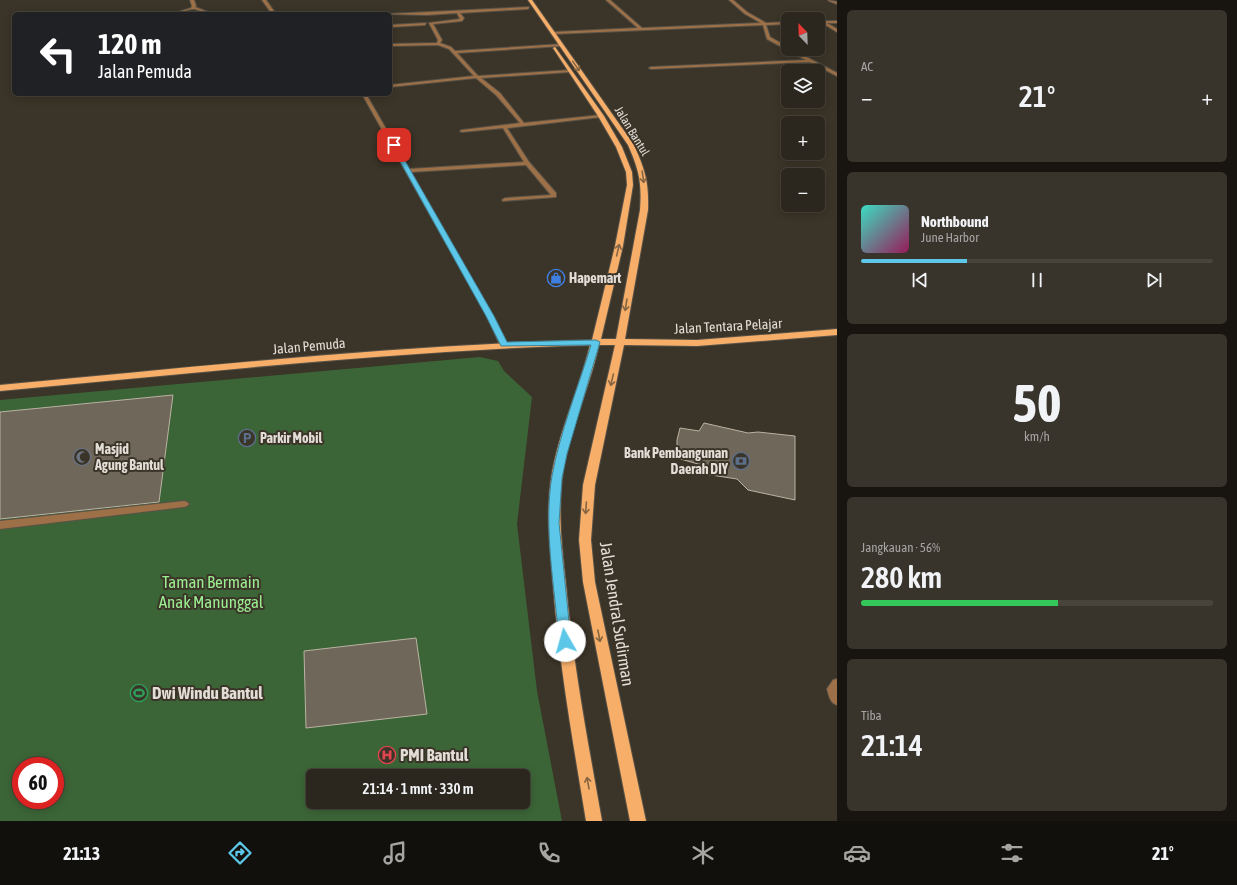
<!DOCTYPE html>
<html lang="id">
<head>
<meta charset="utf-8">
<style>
  body { margin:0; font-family:"Asap Condensed",sans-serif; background:#38332b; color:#f1f3f6; height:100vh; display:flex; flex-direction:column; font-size:15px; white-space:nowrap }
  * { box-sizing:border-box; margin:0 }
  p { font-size:13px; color:#a6a5a4 }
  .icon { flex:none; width:22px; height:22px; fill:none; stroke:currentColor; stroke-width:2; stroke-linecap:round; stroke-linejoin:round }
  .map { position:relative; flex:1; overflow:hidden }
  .side { display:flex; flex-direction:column; gap:10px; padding:10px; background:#181510; width:400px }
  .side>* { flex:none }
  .top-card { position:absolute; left:12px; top:12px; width:380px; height:84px; border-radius:6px; box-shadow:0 2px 10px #0003,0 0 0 1px #48443c; background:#202124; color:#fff; overflow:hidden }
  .needle { width:26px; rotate:337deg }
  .buttons { position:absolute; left:781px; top:12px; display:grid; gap:8px }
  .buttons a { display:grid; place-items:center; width:44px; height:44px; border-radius:6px; background:#2c271e; box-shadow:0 2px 10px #0003,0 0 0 1px #48443c; font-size:20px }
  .speed { position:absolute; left:12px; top:757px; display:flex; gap:8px; font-size:20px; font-weight:700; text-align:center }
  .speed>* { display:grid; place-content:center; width:52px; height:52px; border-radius:50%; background:#2c271e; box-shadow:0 2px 10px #0003,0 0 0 1px #48443c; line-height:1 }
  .speed .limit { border:6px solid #d22; background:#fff; color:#111 }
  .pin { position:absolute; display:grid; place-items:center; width:34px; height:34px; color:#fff; margin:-17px; border-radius:8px; box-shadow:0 2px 6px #0006 }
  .me { position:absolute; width:44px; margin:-22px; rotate:353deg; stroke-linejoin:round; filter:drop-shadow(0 0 3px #0008) }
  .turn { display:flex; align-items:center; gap:14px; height:84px; padding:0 20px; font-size:18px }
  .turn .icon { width:52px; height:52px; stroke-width:2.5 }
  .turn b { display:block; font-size:28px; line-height:34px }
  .big { font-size:30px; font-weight:600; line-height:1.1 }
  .side .tile { flex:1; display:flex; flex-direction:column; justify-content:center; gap:6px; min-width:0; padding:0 14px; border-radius:6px; background:#38332b }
  .side .dial { align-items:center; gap:0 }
  .dial b { font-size:52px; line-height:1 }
  .song { display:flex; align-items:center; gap:12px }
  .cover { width:48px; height:48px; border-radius:6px; background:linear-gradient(135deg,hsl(170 70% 55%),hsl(330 70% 35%)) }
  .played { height:4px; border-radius:2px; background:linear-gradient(90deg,#5cc7e8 30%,#48443c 30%) }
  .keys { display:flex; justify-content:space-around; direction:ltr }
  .heat { display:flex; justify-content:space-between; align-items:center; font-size:22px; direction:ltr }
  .charge { height:6px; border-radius:3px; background:linear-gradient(90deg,#34c759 56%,#48443c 0) }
  .trip { position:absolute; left:306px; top:769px; width:224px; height:40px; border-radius:6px; background:#2c271e; box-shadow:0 2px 10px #0003,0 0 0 1px #48443c; font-weight:600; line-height:40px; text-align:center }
  .tabs { display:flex; height:64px; justify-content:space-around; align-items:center; background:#12100c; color:#a6a5a4 }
  .tabs .icon { width:28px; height:28px }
  .tabs .active { color:#5cc7e8 }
  .tabs b { font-size:18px; color:#f1f3f6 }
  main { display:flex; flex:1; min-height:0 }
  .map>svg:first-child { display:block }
</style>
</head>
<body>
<main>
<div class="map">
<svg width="837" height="821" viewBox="0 0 837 821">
  <rect width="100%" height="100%" fill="#3b3428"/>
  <path fill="#3c6537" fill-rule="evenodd" d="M480,357l18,4 6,10 28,26 -15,127 20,167 25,130h-562v-421zM21,766h34v34h-34zM313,776h210v26h-210z"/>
  <g fill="#6f675a" stroke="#bbb2a3">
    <polygon points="173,395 159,502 0,519 0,412"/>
    <polygon points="704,423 748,433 758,432 795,436 795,500 748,490 737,479 698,473 698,464 677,458 677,440 680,428 699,431"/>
    <polygon points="416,638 427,714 306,728 304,651"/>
  </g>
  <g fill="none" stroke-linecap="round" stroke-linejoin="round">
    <defs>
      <g id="street">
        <path d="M190,0h4l2,6 -1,1 18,7c-7,0 -13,-4 -19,-5 -7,0 -14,5 -22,5l19,-6 1,-2z"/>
        <polygon points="262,0 266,0 276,14 272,14"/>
        <polygon points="606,0 610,0 642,28 761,23 745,14 729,0 733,0 747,12 766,23 788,22 788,24 766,25 770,37 788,47 788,49 791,49 837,73 837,76 810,62 651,69 649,68 651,67 806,60 767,39 763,25 553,34 551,33 553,32 638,28"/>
        <polygon points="828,0 837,2 837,4 829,1"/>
        <polygon points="529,7 528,9 460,13 464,18 462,21 433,24 442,40 440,43 451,47 455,51 563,44 562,46 457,53 478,76 571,70 570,72 481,78 500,93 524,123 601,115 603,116 601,117 507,128 529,162 556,193 556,197 503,201 502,200 505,198 551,195 526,165 411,172 493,316 508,345 504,347 500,345 487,316 362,94 366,94 409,169 524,162 503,128 462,132 460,131 462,130 520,123 496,95 476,78 390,87 390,85 474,76 449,49 438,45 390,46 390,44 437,43 438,40 429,23 460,19 457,13 427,15 388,14"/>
        <polygon points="335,13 371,13 373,14 333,14"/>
        <polygon points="818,21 837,21 837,23 827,23 837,29 837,32 822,23 818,23"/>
        <polygon points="426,23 425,25 390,27 390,25"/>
        <polygon points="184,501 187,502 189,504 187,506 184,507 0,529 0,521"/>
        <path d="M837,679v26c-7,-2 -8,-9 -10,-16l6,-9z"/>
      </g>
      <path id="primary" d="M528,0h4l102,145c11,25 15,37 14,65l-23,129 72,1 140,-11v6l-140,11 -73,-1 -29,140 -4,55 4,42 51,239h-16l-47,-239 -4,-42 4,-55 32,-140h-16c-10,45 -31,88 -37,134 -4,36 0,70 4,106 7,79 22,157 36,236h-16c-13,-79 -27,-157 -33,-237 -3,-35 -7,-70 -2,-105 7,-46 28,-89 39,-134 -197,6 -394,28 -590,46v-6c197,-18 394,-40 592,-45l23,-94 12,-61 -1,-13 -10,-25 -18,-31 -45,-68 2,-1 49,69 18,31 10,25 1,13 -10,61 -22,93h15l24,-129c2,-28 -1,-40 -12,-65z"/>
    </defs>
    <use href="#street" stroke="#595247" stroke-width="2"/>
    <use href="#primary" stroke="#595247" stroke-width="2"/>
    <use href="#street" fill="#9d7047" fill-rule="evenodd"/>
    <use href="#primary" fill="#f7ae69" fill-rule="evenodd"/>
  </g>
  <defs><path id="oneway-shaft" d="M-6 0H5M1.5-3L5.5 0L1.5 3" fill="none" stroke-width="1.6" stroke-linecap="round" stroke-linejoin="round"/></defs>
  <g stroke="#866542">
    <use href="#oneway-shaft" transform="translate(576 66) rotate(55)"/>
    <use href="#oneway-shaft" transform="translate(643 177) rotate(82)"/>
    <use href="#oneway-shaft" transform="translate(618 250) rotate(-77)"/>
    <use href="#oneway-shaft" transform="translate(626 305) rotate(99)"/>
    <use href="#oneway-shaft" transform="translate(612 380) rotate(103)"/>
    <use href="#oneway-shaft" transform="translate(586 508) rotate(94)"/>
    <use href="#oneway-shaft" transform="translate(599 636) rotate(79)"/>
    <use href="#oneway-shaft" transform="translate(588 783) rotate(-100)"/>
  </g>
  <path fill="#5cc7e8" stroke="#3c8197" d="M394,143l2,2 98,171 13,26 89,-2 4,2 -33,112 -5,24 -3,45 12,118 -2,4 -4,1 -4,-1 -2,-4c-4,-51 -16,-115 -7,-165 8,-44 26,-88 39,-131l-90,1 -15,-30 -95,-171z"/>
  <defs>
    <symbol id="shop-ring" viewBox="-11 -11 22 22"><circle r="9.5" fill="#3b3428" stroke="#3f7fe0" stroke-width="1.5"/><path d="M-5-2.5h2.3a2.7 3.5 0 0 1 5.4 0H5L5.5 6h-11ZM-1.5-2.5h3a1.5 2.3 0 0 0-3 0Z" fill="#3f7fe0"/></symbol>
    <symbol id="parking-ring" viewBox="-11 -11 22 22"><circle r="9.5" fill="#3b3428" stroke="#5c6f8a" stroke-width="1.5"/><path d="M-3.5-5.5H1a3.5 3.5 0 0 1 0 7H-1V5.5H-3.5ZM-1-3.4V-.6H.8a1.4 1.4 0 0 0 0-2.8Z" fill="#5c6f8a"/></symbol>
    <symbol id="mosque-ring" viewBox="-11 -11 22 22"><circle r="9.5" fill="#3b3428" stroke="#6b7280" stroke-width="1.5"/><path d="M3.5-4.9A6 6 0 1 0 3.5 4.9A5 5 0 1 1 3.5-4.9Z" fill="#6b7280"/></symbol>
    <symbol id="bank-ring" viewBox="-11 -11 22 22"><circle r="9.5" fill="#3b3428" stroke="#5c6f8a" stroke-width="1.5"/><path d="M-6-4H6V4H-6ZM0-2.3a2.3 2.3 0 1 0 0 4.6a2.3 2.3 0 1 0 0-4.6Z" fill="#5c6f8a"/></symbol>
    <symbol id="stadium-ring" viewBox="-11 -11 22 22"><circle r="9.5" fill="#3b3428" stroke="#2e9e5b" stroke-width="1.5"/><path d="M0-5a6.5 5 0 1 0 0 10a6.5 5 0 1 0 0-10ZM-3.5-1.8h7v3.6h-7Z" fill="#2e9e5b"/></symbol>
    <symbol id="hospital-ring" viewBox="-11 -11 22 22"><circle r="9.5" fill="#3b3428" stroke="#e0444e" stroke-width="1.5"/><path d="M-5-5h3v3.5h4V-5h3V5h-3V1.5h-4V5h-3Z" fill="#e0444e"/></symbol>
  </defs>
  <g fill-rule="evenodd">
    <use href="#shop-ring" x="546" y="268" width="20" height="20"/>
    <use href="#parking-ring" x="237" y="428" width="20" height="20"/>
    <use href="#mosque-ring" x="72" y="447" width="20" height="20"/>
    <use href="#bank-ring" x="731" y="451" width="20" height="20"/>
    <use href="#stadium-ring" x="129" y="683" width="20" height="20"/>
    <use href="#hospital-ring" x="377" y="745" width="20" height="20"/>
  </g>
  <g text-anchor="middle" stroke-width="4" stroke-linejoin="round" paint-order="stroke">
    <g font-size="12" fill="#e2ddd6" stroke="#3b3428">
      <text transform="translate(632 131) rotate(59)" y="4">Jalan Bantul</text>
    </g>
    <g font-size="14" font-weight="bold" fill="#e2ddd6" stroke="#3b3428" text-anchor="start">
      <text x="569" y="283">Hapemart</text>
      <text x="260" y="443">Parkir Mobil</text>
      <text x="95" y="454">Masjid<tspan x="95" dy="16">Agung Bantul</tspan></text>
      <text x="728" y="458" text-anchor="end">Bank Pembangunan<tspan x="728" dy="16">Daerah DIY</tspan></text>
    </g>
    <g font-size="14" fill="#e2ddd6" stroke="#3b3428">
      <text transform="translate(728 326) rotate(-3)" y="5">Jalan Tentara Pelajar</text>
      <text transform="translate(309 346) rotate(-5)" y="5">Jalan Pemuda</text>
    </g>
    <g font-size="17" fill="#9aed91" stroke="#3b3428">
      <text x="211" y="588">Taman Bermain<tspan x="211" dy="20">Anak Manunggal</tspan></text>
    </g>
    <g font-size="17" fill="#e2ddd6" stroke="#3b3428">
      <text transform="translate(617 614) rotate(81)" y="6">Jalan Jendral Sudirman</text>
    </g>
    <g font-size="17" font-weight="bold" fill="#e2ddd6" stroke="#3b3428" text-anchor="start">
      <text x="152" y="699">Dwi Windu Bantul</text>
      <text x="400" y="761">PMI Bantul</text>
    </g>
  </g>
</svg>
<div class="buttons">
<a><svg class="needle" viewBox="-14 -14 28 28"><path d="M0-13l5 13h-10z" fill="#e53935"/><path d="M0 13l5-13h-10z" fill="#a6a5a4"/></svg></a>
<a><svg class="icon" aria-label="layers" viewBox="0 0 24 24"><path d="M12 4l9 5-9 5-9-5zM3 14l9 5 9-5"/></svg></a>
<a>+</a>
<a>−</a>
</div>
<div class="speed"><div class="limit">60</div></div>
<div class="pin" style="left:394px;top:145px;background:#d93025"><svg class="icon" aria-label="arrive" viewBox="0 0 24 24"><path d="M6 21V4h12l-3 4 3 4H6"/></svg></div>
<svg class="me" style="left:565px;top:641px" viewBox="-20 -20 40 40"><circle r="19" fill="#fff"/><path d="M0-13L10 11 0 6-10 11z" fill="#5cc7e8"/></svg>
<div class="trip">21:14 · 1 mnt · 330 m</div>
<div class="top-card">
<div class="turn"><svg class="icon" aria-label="left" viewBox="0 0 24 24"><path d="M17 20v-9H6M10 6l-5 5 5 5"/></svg><div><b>120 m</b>Jalan Pemuda</div></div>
</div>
</div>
<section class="side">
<div class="tile"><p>AC</p>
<div class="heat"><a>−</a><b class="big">21°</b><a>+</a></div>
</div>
<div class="tile">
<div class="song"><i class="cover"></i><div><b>Northbound</b><p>June Harbor</p></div></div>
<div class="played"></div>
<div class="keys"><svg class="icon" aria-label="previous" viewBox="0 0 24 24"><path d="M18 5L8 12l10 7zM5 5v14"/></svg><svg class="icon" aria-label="pause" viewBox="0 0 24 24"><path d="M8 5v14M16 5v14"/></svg><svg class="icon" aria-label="next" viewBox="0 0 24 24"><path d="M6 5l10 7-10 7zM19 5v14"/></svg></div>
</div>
<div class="tile dial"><b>50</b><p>km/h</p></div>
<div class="tile"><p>Jangkauan · 56%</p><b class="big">280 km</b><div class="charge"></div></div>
<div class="tile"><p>Tiba</p><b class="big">21:14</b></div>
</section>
</main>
<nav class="tabs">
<b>21:13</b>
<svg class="icon active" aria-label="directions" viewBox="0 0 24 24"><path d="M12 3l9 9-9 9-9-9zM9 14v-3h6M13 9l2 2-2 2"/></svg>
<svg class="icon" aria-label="music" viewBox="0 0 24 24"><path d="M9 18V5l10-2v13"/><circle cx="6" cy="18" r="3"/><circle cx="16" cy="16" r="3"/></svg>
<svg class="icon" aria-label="phone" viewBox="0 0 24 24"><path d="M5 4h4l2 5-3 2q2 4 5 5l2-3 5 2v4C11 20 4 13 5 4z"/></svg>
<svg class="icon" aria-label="climate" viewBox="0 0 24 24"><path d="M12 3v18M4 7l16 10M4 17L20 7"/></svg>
<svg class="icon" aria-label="car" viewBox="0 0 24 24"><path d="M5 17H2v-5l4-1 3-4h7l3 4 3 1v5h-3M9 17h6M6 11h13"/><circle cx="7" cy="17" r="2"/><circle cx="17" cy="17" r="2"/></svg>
<svg class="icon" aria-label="filters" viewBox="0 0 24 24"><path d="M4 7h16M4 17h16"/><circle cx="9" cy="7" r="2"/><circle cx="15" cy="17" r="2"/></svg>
<b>21°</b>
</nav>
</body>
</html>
